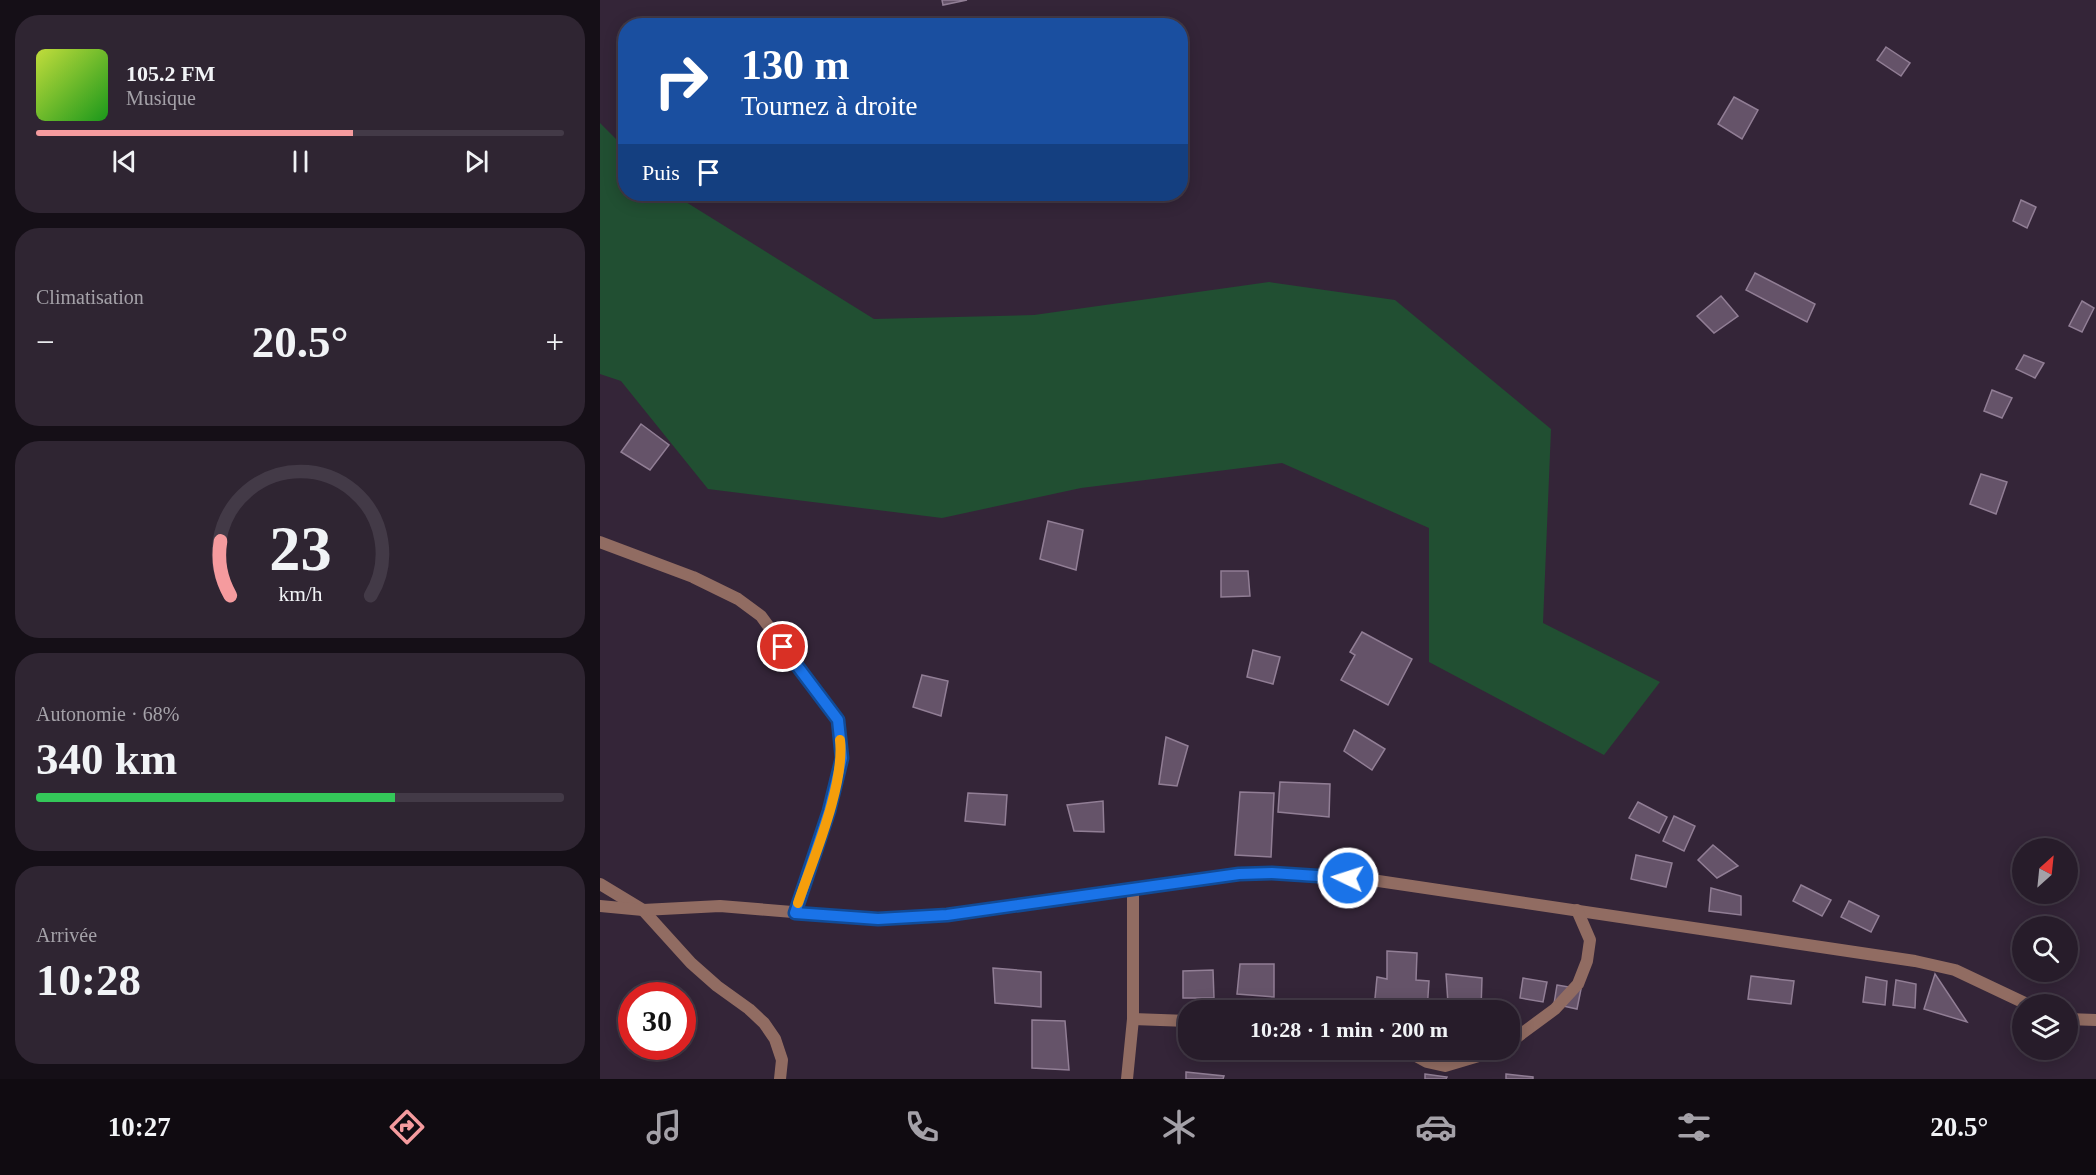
<!DOCTYPE html>
<html lang="fr">
<head>
<meta charset="utf-8">
<style>
  body { margin:0; font-family:Georgia,serif; background:#2f2532; color:#f1f3f6; height:100vh; display:flex; flex-direction:column; font-size:22px; white-space:nowrap }
  * { box-sizing:border-box; margin:0 }
  p { font-size:20px; color:#a4a1a8 }
  .icon { flex:none; width:33px; height:33px; fill:none; stroke:currentColor; stroke-width:2; stroke-linecap:round; stroke-linejoin:round }
  .map { position:relative; flex:1; overflow:hidden }
  .panel { display:flex; flex-direction:column; gap:15px; padding:15px; background:#150f17; width:600px }
  .panel>* { flex:none }
  .top-card { position:absolute; left:18px; top:18px; width:570px; height:183px; border-radius:24px; box-shadow:0 3px 15px #0003,0 0 0 2px #433a47; background:#1a4fa0; color:#fff; overflow:hidden }
  .needle { width:39px; rotate:27deg }
  .controls { position:absolute; left:1412px; top:838px; display:grid; gap:12px }
  .controls a { display:grid; place-items:center; width:66px; height:66px; border-radius:50%; background:#271c2a; box-shadow:0 3px 15px #0003,0 0 0 2px #433a47; font-size:30px }
  .speed { position:absolute; left:18px; top:982px; display:flex; gap:12px; font-size:30px; font-weight:700; text-align:center }
  .speed>* { display:grid; place-content:center; width:78px; height:78px; border-radius:50%; background:#271c2a; box-shadow:0 3px 15px #0003,0 0 0 2px #433a47; line-height:1 }
  .speed .limit { border:9px solid #d22; background:#fff; color:#111 }
  .pin { position:absolute; display:grid; place-items:center; width:51px; height:51px; color:#fff; margin:-26px; border:3px solid #fff; border-radius:50%; box-shadow:0 2px 6px #0007 }
  .me { position:absolute; width:66px; margin:-33px; rotate:274deg; stroke-linejoin:round; filter:drop-shadow(0 0 4px #0008) }
  .turn { display:flex; align-items:center; gap:21px; height:126px; padding:0 24px; font-size:27px }
  .turn .icon { width:78px; height:78px; stroke-width:2.5 }
  .turn b { display:block; font-size:42px; line-height:51px }
  .then { display:flex; align-items:center; height:57px; padding:0 24px; background:#0003; gap:12px; font-size:22px }
  .big { font-size:45px; font-weight:600; line-height:1.1 }
  .panel .tile { flex:1; display:flex; flex-direction:column; justify-content:center; gap:9px; min-width:0; padding:0 21px; border-radius:24px; background:#2f2532 }
  .panel .dial { align-items:center; gap:0 }
  .dial svg { height:156px; overflow:visible; fill:none; stroke:#433a47; stroke-width:7; stroke-linecap:round; text-anchor:middle }
  .dial text { fill:#f1f3f6; stroke:none }
  .song { display:flex; align-items:center; gap:18px }
  .cover { width:72px; height:72px; border-radius:9px; background:linear-gradient(135deg,hsl(70 70% 55%),hsl(120 70% 35%)) }
  .played { height:6px; border-radius:3px; background:linear-gradient(90deg,#f59b9e 60%,#433a47 60%) }
  .keys { display:flex; justify-content:space-around; direction:ltr }
  .heat { display:flex; justify-content:space-between; align-items:center; font-size:33px; direction:ltr }
  .charge { height:9px; border-radius:4px; background:linear-gradient(90deg,#34c759 68%,#433a47 0) }
  .trip { position:absolute; left:578px; top:1000px; width:342px; height:60px; border-radius:24px; background:#271c2a; box-shadow:0 3px 15px #0003,0 0 0 2px #433a47; font-weight:600; line-height:60px; text-align:center }
  .dock { display:flex; height:96px; justify-content:space-around; align-items:center; background:#100b11; color:#a4a1a8 }
  .dock .icon { width:42px; height:42px }
  .dock .current { color:#f59b9e }
  .dock b { font-size:27px; color:#f1f3f6 }
  main { display:flex; flex:1; min-height:0 }
  .map>svg:first-child { display:block }
</style>
</head>
<body>
<main>
<section class="panel">
<div class="tile">
<div class="song"><i class="cover"></i><div><b>105.2 FM</b><p>Musique</p></div></div>
<div class="played"></div>
<div class="keys"><svg class="icon" aria-label="previous" viewBox="0 0 24 24"><path d="M18 5L8 12l10 7zM5 5v14"/></svg><svg class="icon" aria-label="pause" viewBox="0 0 24 24"><path d="M8 5v14M16 5v14"/></svg><svg class="icon" aria-label="next" viewBox="0 0 24 24"><path d="M6 5l10 7-10 7zM19 5v14"/></svg></div>
</div>
<div class="tile"><p>Climatisation</p>
<div class="heat"><a>−</a><b class="big">20.5°</b><a>+</a></div>
</div>
<div class="tile dial"><svg viewBox="0 0 100 80">
<path d="M14 69A42 42 0 1 1 86 69"/>
<path d="M14 69A42 42 0 0 1 9 41" stroke="#f59b9e"/>
<text x="50" y="56" font-size="32" font-weight="700">23</text>
<text x="50" y="72" font-size="11">km/h</text>
</svg></div>
<div class="tile"><p>Autonomie · 68%</p><b class="big">340 km</b><div class="charge"></div></div>
<div class="tile"><p>Arrivée</p><b class="big">10:28</b></div>
</section>
<div class="map">
<svg width="1496" height="1079" viewBox="0 0 1496 1079">
  <rect width="100%" height="100%" fill="#342538"/>
  <polygon fill="#214f32" points="0,123 25,148 26,194 73,194 274,319 434,315 669,282 795,300 951,429 943,623 1060,682 1004,755 829,662 829,528 682,463 481,488 342,518 108,489 21,381 0,374"/>
  <g fill="#655369" stroke="#917e95" stroke-width="1.5">
    <polygon points="342,0 367,0 343,5"/>
    <polygon points="1286,47 1310,63 1301,76 1277,60"/>
    <polygon points="1134,97 1158,110 1142,139 1118,124"/>
    <polygon points="1421,200 1436,207 1427,228 1413,221"/>
    <polygon points="1155,273 1215,304 1207,322 1146,290"/>
    <polygon points="1121,296 1138,316 1114,333 1097,316"/>
    <polygon points="1482,301 1494,308 1482,332 1469,326"/>
    <polygon points="1424,355 1444,363 1435,378 1416,369"/>
    <polygon points="1392,390 1412,398 1402,418 1384,411"/>
    <polygon points="41,424 69,445 50,470 21,452"/>
    <polygon points="1381,474 1407,482 1396,514 1370,504"/>
    <polygon points="448,521 483,530 476,570 440,559"/>
    <polygon points="621,571 648,571 650,596 621,597"/>
    <polygon points="762,632 812,659 788,705 741,680 755,655 750,652"/>
    <polygon points="653,650 680,657 673,684 647,677"/>
    <polygon points="322,675 348,681 341,716 313,707"/>
    <polygon points="754,730 785,749 772,770 744,751"/>
    <polygon points="566,737 588,746 577,786 559,784"/>
    <polygon points="680,782 730,784 729,817 678,812"/>
    <polygon points="640,792 674,793 671,857 635,855"/>
    <polygon points="368,793 407,795 405,825 365,821"/>
    <polygon points="503,801 504,832 474,831 467,805"/>
    <polygon points="1038,802 1067,817 1059,833 1029,818"/>
    <polygon points="1074,816 1095,826 1084,851 1063,841"/>
    <polygon points="1113,845 1138,866 1117,878 1098,860"/>
    <polygon points="1036,855 1072,863 1066,887 1031,879"/>
    <polygon points="1201,885 1231,900 1222,916 1193,901"/>
    <polygon points="1111,888 1141,896 1141,915 1109,911"/>
    <polygon points="1249,901 1279,916 1271,932 1241,917"/>
    <polygon points="787,951 817,953 816,980 829,981 827,1011 774,1009 777,977 787,979"/>
    <polygon points="640,964 674,964 674,997 637,994"/>
    <polygon points="393,968 441,972 441,1007 395,1003"/>
    <polygon points="613,970 614,998 583,998 583,971"/>
    <polygon points="846,974 882,978 881,1009 848,1003"/>
    <polygon points="1335,974 1367,1022 1324,1009"/>
    <polygon points="1151,976 1194,981 1191,1004 1148,999"/>
    <polygon points="1266,977 1287,981 1285,1005 1263,1002"/>
    <polygon points="923,978 947,982 943,1002 920,998"/>
    <polygon points="1296,980 1316,984 1315,1008 1293,1005"/>
    <polygon points="957,985 981,989 977,1009 954,1004"/>
    <polygon points="432,1020 465,1021 469,1070 432,1068"/>
    <polygon points="586,1072 624,1076 623,1079 586,1079"/>
    <polygon points="825,1074 847,1077 846,1079 825,1079"/>
    <polygon points="906,1074 933,1077 933,1079 906,1079"/>
  </g>
  <g fill="none" stroke-linecap="round" stroke-linejoin="round">
    <g stroke="#916c62" stroke-width="12">
      <polyline points="0,542 93,577 138,599 161,616 238,721 242,758 229,811 195,913"/>
      <polyline points="0,884 43,910 91,963 117,986 149,1009 164,1023 175,1039 182,1060 180,1079"/>
      <path d="M0,906l43,4 77,-4 158,13 69,-4 292,-41c42,-2 84,2 126,5l550,82 40,9 74,35"/>
      <polyline points="533,1019 588,1021"/>
      <polyline points="1467,1019 1496,1020"/>
      <polyline points="909,1043 955,1009 978,984 987,961 990,940 977,910"/>
      <polyline points="805,1050 827,1062 845,1066 899,1050"/>
      <polyline points="527,1079 533,1019 533,888"/>
    </g>
  </g>
  <g fill="none" stroke-linecap="round" stroke-linejoin="round">
    <defs>
      <polyline id="route" points="183,647 238,720 242,758 229,811 195,913 278,919 347,915 639,874 672,873 748,878"/>
    </defs>
    <use href="#route" stroke="#114b97" stroke-width="15"/>
    <use href="#route" stroke="#1a73e8" stroke-width="10"/>
    <path stroke="#f59e0b" stroke-width="10" d="M198,903c15,-44 47,-118 42,-163"/>
  </g>
</svg>
<div class="controls">
<a><svg class="needle" viewBox="-14 -14 28 28"><path d="M0-13l5 13h-10z" fill="#e53935"/><path d="M0 13l5-13h-10z" fill="#a4a1a8"/></svg></a>
<a><svg class="icon" aria-label="search" viewBox="0 0 24 24"><circle cx="10" cy="10" r="6"/><path d="M15 15l6 6"/></svg></a>
<a><svg class="icon" aria-label="layers" viewBox="0 0 24 24"><path d="M12 4l9 5-9 5-9-5zM3 14l9 5 9-5"/></svg></a>
</div>
<div class="speed"><div class="limit">30</div></div>
<div class="pin" style="left:183px;top:647px;background:#d93025"><svg class="icon" aria-label="arrive" viewBox="0 0 24 24"><path d="M6 21V4h12l-3 4 3 4H6"/></svg></div>
<svg class="me" style="left:748px;top:878px" viewBox="-20 -20 40 40"><circle r="17" fill="#1a73e8" stroke="#fff" stroke-width="3"/><path d="M0-11L8 9 0 5-8 9z" fill="#fff"/></svg>
<div class="trip">10:28 · 1 min · 200 m</div>
<div class="top-card">
<div class="turn"><svg class="icon" aria-label="right" viewBox="0 0 24 24"><path d="M7 20v-9h11M14 6l5 5-5 5"/></svg><div><b>130 m</b>Tournez à droite</div></div>
<div class="then">Puis<svg class="icon" aria-label="arrive" viewBox="0 0 24 24"><path d="M6 21V4h12l-3 4 3 4H6"/></svg></div>
</div>
</div>
</main>
<nav class="dock">
<b>10:27</b>
<svg class="icon current" aria-label="directions" viewBox="0 0 24 24"><path d="M12 3l9 9-9 9-9-9zM9 14v-3h6M13 9l2 2-2 2"/></svg>
<svg class="icon" aria-label="music" viewBox="0 0 24 24"><path d="M9 18V5l10-2v13"/><circle cx="6" cy="18" r="3"/><circle cx="16" cy="16" r="3"/></svg>
<svg class="icon" aria-label="phone" viewBox="0 0 24 24"><path d="M5 4h4l2 5-3 2q2 4 5 5l2-3 5 2v4C11 20 4 13 5 4z"/></svg>
<svg class="icon" aria-label="climate" viewBox="0 0 24 24"><path d="M12 3v18M4 7l16 10M4 17L20 7"/></svg>
<svg class="icon" aria-label="car" viewBox="0 0 24 24"><path d="M5 17H2v-5l4-1 3-4h7l3 4 3 1v5h-3M9 17h6M6 11h13"/><circle cx="7" cy="17" r="2"/><circle cx="17" cy="17" r="2"/></svg>
<svg class="icon" aria-label="filters" viewBox="0 0 24 24"><path d="M4 7h16M4 17h16"/><circle cx="9" cy="7" r="2"/><circle cx="15" cy="17" r="2"/></svg>
<b>20.5°</b>
</nav>
</body>
</html>
